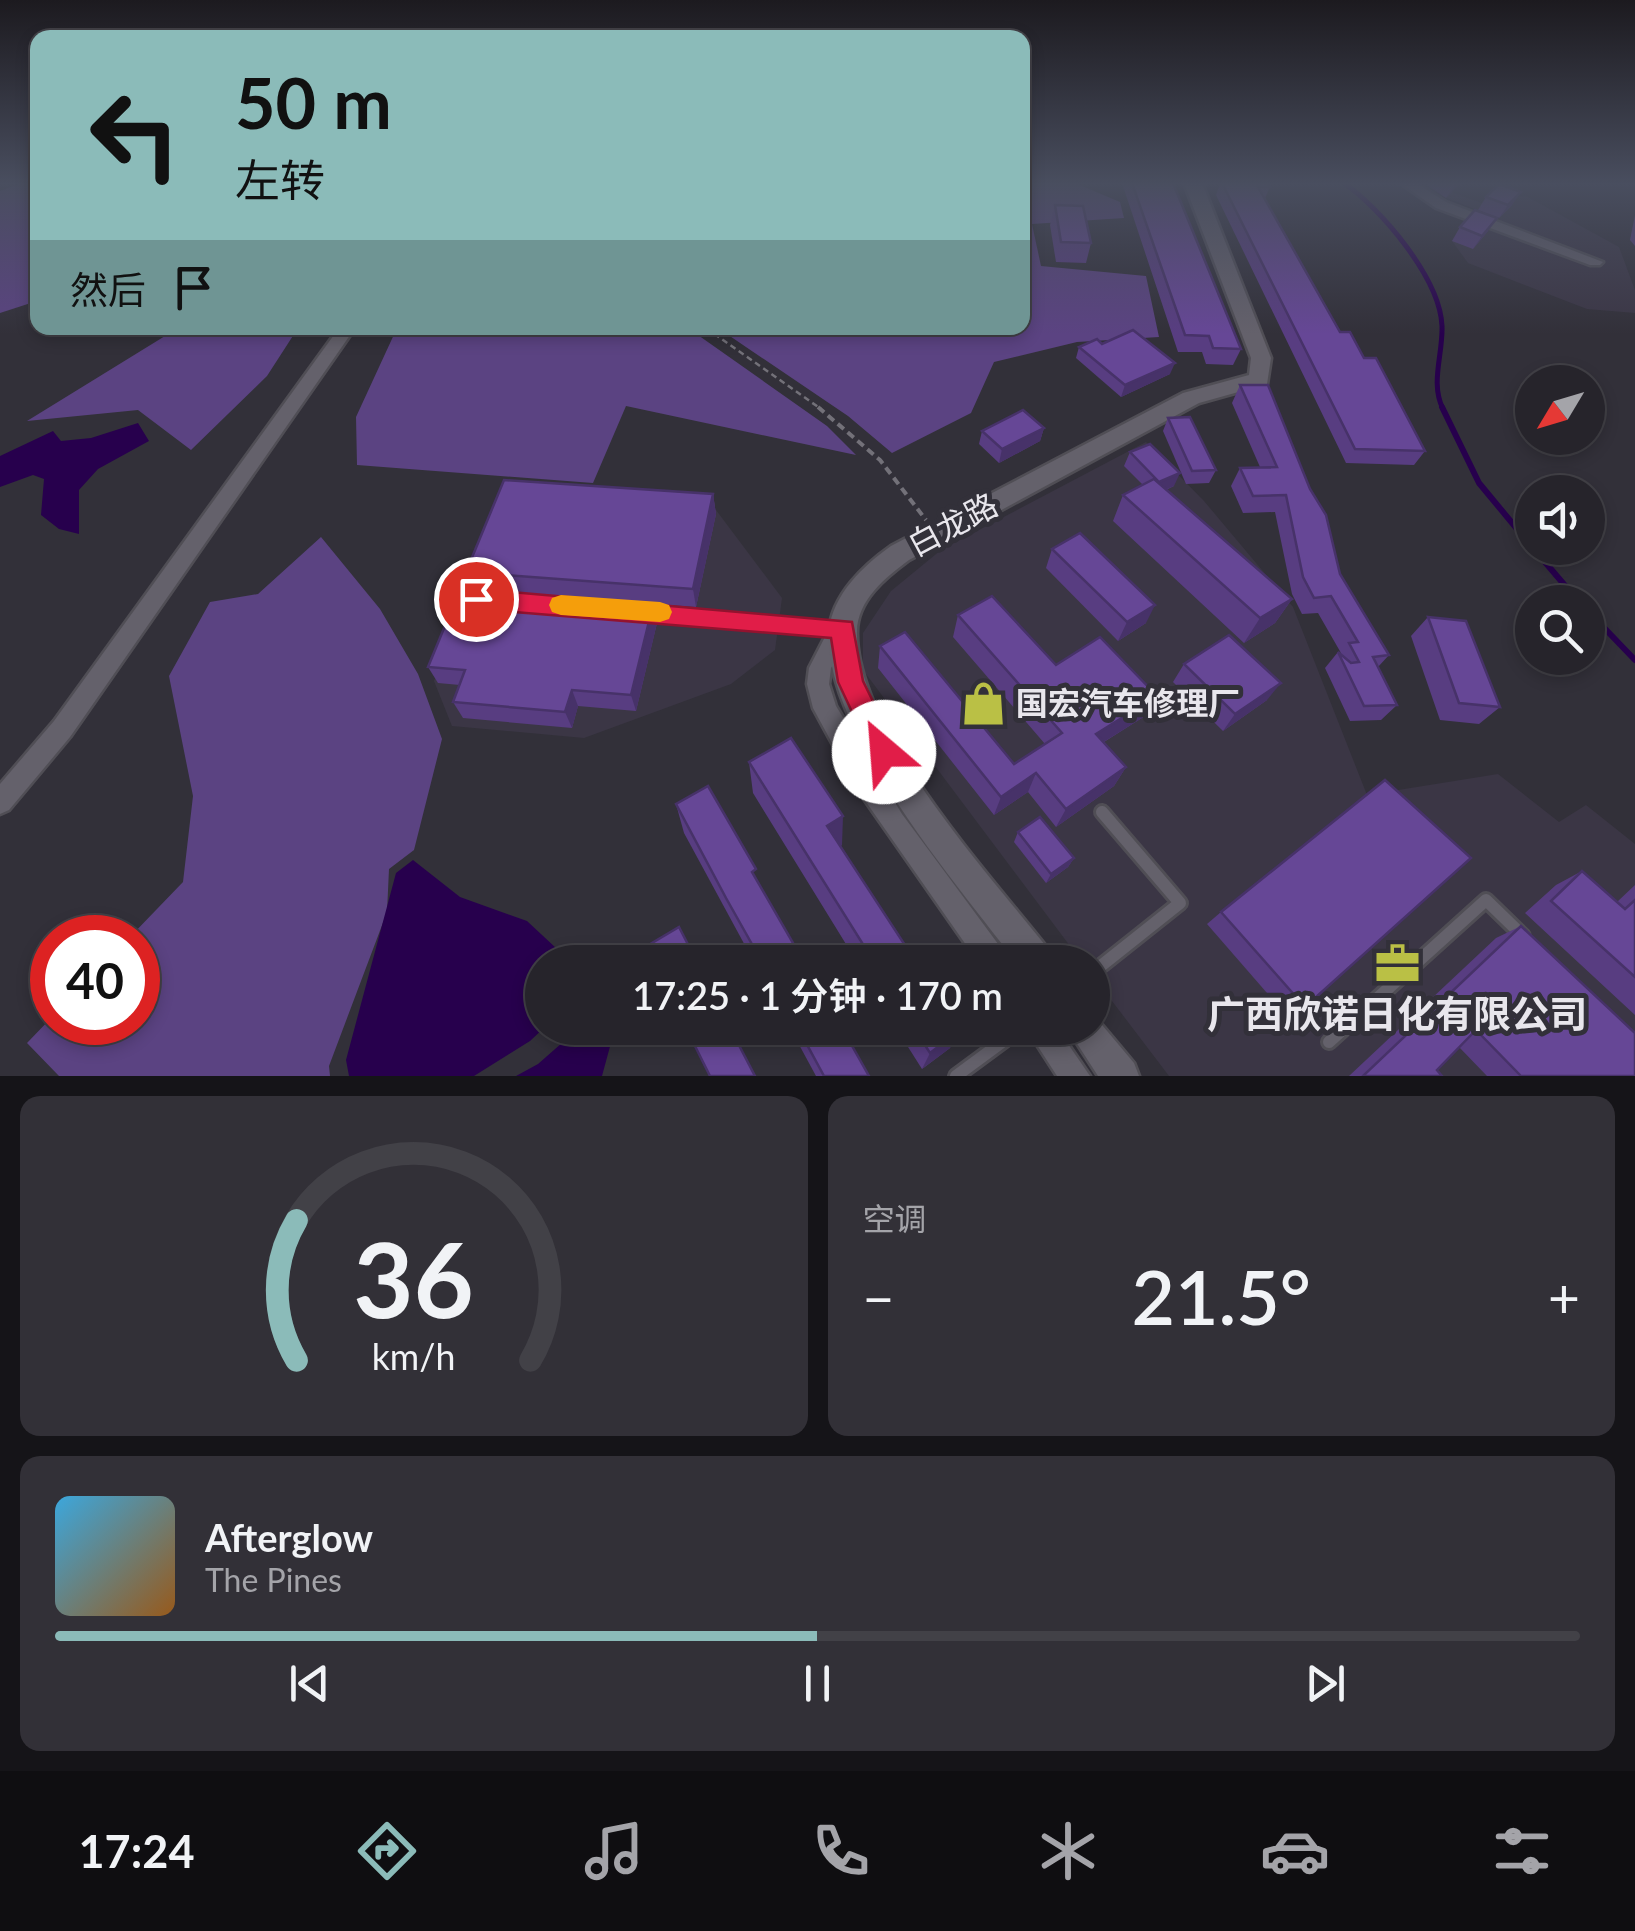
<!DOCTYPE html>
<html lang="zh">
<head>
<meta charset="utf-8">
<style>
  body { margin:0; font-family:Lato,"Noto Sans SC",sans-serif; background:#323037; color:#f1f3f6; height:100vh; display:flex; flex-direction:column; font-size:38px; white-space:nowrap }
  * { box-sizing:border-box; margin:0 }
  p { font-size:32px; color:#a4a4a9 }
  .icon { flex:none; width:55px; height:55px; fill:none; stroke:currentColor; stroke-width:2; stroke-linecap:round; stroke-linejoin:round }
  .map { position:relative; height:1076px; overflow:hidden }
  .drawer { display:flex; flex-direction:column; gap:20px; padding:20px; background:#151418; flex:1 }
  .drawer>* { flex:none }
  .hud { position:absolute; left:30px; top:30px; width:1000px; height:305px; border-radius:20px; box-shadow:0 5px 15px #0003,0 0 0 2px #424147; background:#8bbbb9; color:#111; overflow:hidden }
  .needle { width:65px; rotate:232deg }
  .controls { position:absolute; left:1515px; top:365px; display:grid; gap:20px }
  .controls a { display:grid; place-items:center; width:90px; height:90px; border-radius:50%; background:#26242b; box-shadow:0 5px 15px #0003,0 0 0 2px #424147; font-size:50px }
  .speed { position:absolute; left:30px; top:915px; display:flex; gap:20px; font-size:50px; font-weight:700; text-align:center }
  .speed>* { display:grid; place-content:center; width:130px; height:130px; border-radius:50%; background:#26242b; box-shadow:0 5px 15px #0003,0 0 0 2px #424147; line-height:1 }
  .speed .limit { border:15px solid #d22; background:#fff; color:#111 }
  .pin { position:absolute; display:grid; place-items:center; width:85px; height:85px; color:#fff; margin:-42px; border:5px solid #fff; border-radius:50%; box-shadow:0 2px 10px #0007 }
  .me { position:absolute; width:110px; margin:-55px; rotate:333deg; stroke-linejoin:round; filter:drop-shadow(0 0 8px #0008) }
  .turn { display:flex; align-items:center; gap:35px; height:210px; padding:0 40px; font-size:45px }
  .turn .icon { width:130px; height:130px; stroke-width:2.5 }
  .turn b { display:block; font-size:70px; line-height:85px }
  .then { display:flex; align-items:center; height:95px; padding:0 40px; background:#0003; gap:20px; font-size:38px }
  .big { font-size:75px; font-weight:600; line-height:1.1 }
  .drawer .widget { flex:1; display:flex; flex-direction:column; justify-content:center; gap:15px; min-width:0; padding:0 35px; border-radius:20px; background:#323037 }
  .drawer .dial { align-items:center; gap:0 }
  .dial svg { height:260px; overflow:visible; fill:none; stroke:#424147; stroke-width:7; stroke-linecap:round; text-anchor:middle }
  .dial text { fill:#f1f3f6; stroke:none }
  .song { display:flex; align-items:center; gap:30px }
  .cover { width:120px; height:120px; border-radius:15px; background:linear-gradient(135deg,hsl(200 70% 55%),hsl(30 70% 35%)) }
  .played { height:10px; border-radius:5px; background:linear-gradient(90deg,#8bbbb9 50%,#424147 50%) }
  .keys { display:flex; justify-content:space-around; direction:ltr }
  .heat { display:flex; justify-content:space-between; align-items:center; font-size:55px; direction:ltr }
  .drawer .tiles { flex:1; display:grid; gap:20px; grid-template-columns:1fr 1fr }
  .widget:last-child { grid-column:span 2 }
  .trip { position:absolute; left:525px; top:945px; width:585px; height:100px; border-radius:50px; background:#26242b; box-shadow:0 5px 15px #0003,0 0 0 2px #424147; font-weight:600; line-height:100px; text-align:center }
  .menu { display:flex; height:160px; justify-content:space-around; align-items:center; background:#0f0e11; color:#a4a4a9 }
  .menu .icon { width:70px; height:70px }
  .menu .current { color:#8bbbb9 }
  .menu b { font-size:45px; color:#f1f3f6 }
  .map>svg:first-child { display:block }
</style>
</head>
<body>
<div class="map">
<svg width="1635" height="1076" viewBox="0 0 1635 1076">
  <rect width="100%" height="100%" fill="#323039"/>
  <g fill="#3b3645">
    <polygon points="1429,184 1484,204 1491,197 1526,196 1619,247 1635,290 1635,313 1587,309 1468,263 1452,241 1478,210 1423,189"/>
    <polygon points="1146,442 1204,501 1293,607 1367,795 1498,774 1559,822 1586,805 1635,844 1635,1076 1169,1076 1093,976 1092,962 1082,962 863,670 863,633 891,591 941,550"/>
    <polygon points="510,496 716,510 782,598 775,650 731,684 584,738 452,726 434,681"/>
  </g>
  <g fill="#5b4382">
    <polygon points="21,183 37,183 37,301 0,313 0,191"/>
    <polygon points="1023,183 1075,183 1120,202 1124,218 1032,224 1041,266 1146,276 1159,337 1077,342 994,362 971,413 892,453 848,416 718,328 1022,328"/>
    <polygon points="178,328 298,328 267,376 191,450 138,410 27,421"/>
    <polygon points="397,328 688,328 827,426 856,455 626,406 593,483 357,465 356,417"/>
    <polygon points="321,537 380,609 418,674 442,739 414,850 389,869 387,912 329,1066 330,1076 59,1076 27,1043 52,1017 52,1022 138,1022 138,938 130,937 183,882 193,796 169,676 210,602 258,594"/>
  </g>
  <g fill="#27004d">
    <polygon points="138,423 149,441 98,469 79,490 79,534 59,529 41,515 44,479 33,475 0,487 0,456 53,431 61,441 91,438"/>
    <polygon points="413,860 460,897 527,921 571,962 542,962 544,1028 530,1041 474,1076 349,1076 346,1060 396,873"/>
    <polygon points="579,1028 615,1028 602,1076 516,1076 538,1064"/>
  </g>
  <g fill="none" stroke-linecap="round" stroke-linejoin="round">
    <path stroke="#27004d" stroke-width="5" d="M1344,183c37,26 96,95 98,143 1,29 -12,57 1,83"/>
    <g stroke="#27004d" stroke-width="6">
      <polyline points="1442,407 1479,483 1532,547"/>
      <polyline points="1533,548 1579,602"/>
      <polyline points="1588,611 1635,660"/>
    </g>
    <defs>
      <polyline id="lane-far1" points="645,611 842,629"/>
      <g id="lane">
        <polyline points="1092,973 1180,903 1102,812"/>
        <polyline points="1329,1042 1486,900 1523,936"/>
        <polyline points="956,1076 1021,1028"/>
      </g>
      <g id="street">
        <polygon points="1400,183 1416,183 1446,202 1603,262 1600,265 1590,265 1436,208"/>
        <polygon points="339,328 355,328 70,737 9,810 0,814 0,784 54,721"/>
        <polygon points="843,620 851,623 854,629 831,668 829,684 836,706 902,814 1004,952 1008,962 978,962 857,789 813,708 807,684 809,668 826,635 835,623"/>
        <polygon points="1026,1028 1057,1028 1090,1076 1057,1076"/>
      </g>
      <g id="secondary">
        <path d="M1184,183h18l69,175 -4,26 -68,19 -290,157c-23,17 -52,40 -52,72 -2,97 133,243 192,318l5,12h-38c-58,-76 -193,-233 -187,-331 3,-36 35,-66 62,-85l292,-153 66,-18 2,-17z"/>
        <polygon points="1092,1013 1134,1063 1139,1076 1098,1076 1067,1028 1092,1028"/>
      </g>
    </defs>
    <use href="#lane-far1" stroke="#504e55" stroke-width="15"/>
    <use href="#lane" stroke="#504e55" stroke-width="18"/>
    <use href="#street" stroke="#504e55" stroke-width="5"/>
    <use href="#secondary" stroke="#504e55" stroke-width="5"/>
    <polyline stroke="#737179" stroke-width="2.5" stroke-dasharray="6 4" stroke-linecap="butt" points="706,328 821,409"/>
    <polyline stroke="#737179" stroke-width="4" stroke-dasharray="8 5" stroke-linecap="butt" points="818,407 880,460 926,520"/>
    <use href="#lane-far1" stroke="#64616b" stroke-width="10"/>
    <use href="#lane" stroke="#64616b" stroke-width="12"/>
    <use href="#street" fill="#64616b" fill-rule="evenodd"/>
    <use href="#secondary" fill="#64616b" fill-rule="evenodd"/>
  </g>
  <g fill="#583d81">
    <polygon points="1122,183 1173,183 1241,349 1233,365 1206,364 1202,352 1178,352"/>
    <polygon points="1220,183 1268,183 1270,187 1265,198 1340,332 1364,358 1425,451 1414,465 1346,463 1216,195"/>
    <polygon points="1428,183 1460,183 1446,198 1427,185"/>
    <polygon points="1486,197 1512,205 1499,218 1478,210"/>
    <polygon points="1055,205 1091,243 1086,263 1056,262 1050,225"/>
    <polygon points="1635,215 1635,246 1630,240"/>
    <polygon points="1460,227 1488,231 1473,249 1452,241"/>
    <polygon points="1102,344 1170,374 1121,397 1076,358 1079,347"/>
    <polygon points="1240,385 1340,574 1389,655 1378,667 1397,705 1381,720 1350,721 1325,668 1338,652 1341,653 1318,613 1302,614 1292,594 1275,512 1243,513 1231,486 1240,468 1260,467 1232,403"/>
    <polygon points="1168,418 1216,470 1209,483 1186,484 1163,431"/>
    <polygon points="1044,428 1040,441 999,463 979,444 982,431"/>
    <polygon points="1130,452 1174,486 1166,490 1292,599 1275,623 1244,643 1113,521 1123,495 1143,485 1124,466"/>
    <polygon points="713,494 716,514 696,607 475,591 466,572"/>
    <polygon points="1052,549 1146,623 1118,641 1046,568"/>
    <polygon points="467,590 657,623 636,711 578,706 572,728 463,718 453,702 460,685 438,683 428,667"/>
    <polygon points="958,615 1056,665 1157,696 1145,716 1104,742 1126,767 1114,786 1056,827 1028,792 994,815 878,668 880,646 1014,764 1045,744 953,637"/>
    <polygon points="1428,617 1500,707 1479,724 1440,720 1411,636"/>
    <polygon points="1184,664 1267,700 1223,731 1173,682"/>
    <polygon points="749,762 842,845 840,846 916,962 857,962 753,793"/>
    <polygon points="676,804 758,883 804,962 754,962 684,833"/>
    <polygon points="1018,832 1074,858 1068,867 1046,883 1014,842"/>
    <polygon points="1582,871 1617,902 1635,885 1635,1015 1525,913 1556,885"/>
    <polygon points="1221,912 1305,1007 1287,1016 1207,924"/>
    <polygon points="1521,926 1635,1076 1487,1076 1459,1047 1437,1070 1442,1076 1349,1076 1496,938"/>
    <polygon points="790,1028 842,1028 869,1076 816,1076"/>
    <polygon points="896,1028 958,1028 950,1048 922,1069"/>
  </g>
  <g fill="#473269">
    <polygon points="1456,183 1460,183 1446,198"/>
    <polygon points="1521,192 1512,205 1499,218 1508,205"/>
    <polygon points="1497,218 1488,231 1473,249 1482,236"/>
    <polygon points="1175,363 1170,374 1121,397 1125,385"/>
    <polygon points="1044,428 1040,441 999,463 1002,449"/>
    <polygon points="1180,473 1174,486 1153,495 1159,482"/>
    <polygon points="713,494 716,514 696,607 693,589"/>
    <polygon points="1292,599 1275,623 1244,643 1260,618"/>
    <polygon points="653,605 657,623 636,711 631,695"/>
    <polygon points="1155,605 1146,623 1118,641 1127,622"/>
    <polygon points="1281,683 1267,700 1223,731 1235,714"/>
    <polygon points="572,690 578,706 572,728 565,712"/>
    <polygon points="1157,696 1145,716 1086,753 1096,734"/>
    <polygon points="1126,767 1114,786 1056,827 1066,809"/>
    <polygon points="1036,773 1028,792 994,815 1001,797"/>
    <polygon points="843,816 842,845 827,854 827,826"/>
    <polygon points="1074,858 1068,867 1046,883 1051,874"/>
    <polygon points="960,1030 950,1048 922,1069 930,1053"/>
  </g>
  <g fill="#664796" stroke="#473269" stroke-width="2.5">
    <polygon points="1132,183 1173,183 1241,349 1213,348 1209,336 1185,335"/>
    <polygon points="1222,183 1268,183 1270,187 1258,187 1340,332 1350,332 1364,358 1376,358 1425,451 1355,449"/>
    <polygon points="1499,184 1521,192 1508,205 1486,197"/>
    <polygon points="1055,205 1083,206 1091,243 1061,242"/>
    <polygon points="1475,210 1497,218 1482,236 1460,227"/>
    <polygon points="1133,330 1175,363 1125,385 1079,347 1097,339 1102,344"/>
    <polygon points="1240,385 1268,385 1310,489 1326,515 1340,574 1389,655 1373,657 1397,705 1364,706 1338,652 1351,663 1359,662 1349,643 1358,642 1331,596 1314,598 1303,577 1286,495 1253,496 1240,468 1277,467"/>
    <polygon points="1023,410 1044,428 1002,449 982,431"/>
    <polygon points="1190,417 1216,470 1192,471 1168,418"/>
    <polygon points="1150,444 1180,473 1159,482 1130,452"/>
    <polygon points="1154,479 1292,599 1260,618 1123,495"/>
    <polygon points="504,480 713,494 693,589 466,572"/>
    <polygon points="1080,533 1155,605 1127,622 1052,549"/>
    <polygon points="461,587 467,590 653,605 631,695 572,690 565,712 453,702 465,670 428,667"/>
    <polygon points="992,596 1056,665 1100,637 1157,696 1096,734 1126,767 1066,809 1036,773 1001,797 880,646 905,632 1014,764 1062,733 958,615"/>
    <polygon points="1428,617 1466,621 1500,707 1459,703"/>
    <polygon points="1229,635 1281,683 1235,714 1184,664"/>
    <polygon points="791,738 843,816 827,826 916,962 874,962 749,762"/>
    <polygon points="1385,780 1471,858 1305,1007 1221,912"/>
    <polygon points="708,786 756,869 752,872 804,962 762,962 726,898 676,804"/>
    <polygon points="1040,817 1074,858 1051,874 1018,832"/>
    <polygon points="1582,871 1625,909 1635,900 1635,977 1551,901"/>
    <polygon points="1521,926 1635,1033 1635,1076 1521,1076 1476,1030 1437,1070 1442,1076 1363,1076"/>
    <polygon points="679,927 697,962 655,962 647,946"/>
    <polygon points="686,1028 730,1028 755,1076 710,1076"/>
    <polygon points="798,1028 842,1028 869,1076 824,1076"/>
    <polygon points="914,1028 958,1028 960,1030 930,1053"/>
  </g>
  <linearGradient id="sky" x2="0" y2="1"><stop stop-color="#1c1a1f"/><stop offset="0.55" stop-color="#494e5f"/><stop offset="1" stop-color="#494e5f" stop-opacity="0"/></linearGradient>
  <rect width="1635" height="334" fill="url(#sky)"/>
  <polygon fill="#e11d48" stroke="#92132f" stroke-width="2.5" points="476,589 852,622 863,681 898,752 894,761 884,765 875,761 838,682 831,638 476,609 468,606 465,599 468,592"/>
  <polygon fill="#f59e0b" points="561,595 660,602 669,605 672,612 669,619 660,622 561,615 552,612 549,605 552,598"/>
  <defs>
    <symbol id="shop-bare" viewBox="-9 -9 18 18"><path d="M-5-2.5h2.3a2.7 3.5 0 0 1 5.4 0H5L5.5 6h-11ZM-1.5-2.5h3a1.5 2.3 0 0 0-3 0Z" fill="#bac045" stroke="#323039" stroke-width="2.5" paint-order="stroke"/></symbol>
    <symbol id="office-bare" viewBox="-9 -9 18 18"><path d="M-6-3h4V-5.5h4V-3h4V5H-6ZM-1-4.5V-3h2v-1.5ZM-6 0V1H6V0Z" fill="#bac045" stroke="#323039" stroke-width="2.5" paint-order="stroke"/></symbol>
  </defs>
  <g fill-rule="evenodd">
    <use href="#shop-bare" x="952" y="672" width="63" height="63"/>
    <use href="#office-bare" x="1366" y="932" width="63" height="63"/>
  </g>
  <g text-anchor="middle" stroke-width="10" stroke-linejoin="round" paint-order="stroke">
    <g font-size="32" fill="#e8e6ec" stroke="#323039">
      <text transform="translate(953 525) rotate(-28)" y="11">白龙路</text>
    </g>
    <g font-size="32" font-weight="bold" fill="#e8e6ec" stroke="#323039" text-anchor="start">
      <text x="1016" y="715">国宏汽车修理厂</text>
    </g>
    <g font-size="38" font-weight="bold" fill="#e8e6ec" stroke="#323039">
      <text x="1397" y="1028">广西欣诺日化有限公司</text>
    </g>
  </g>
</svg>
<div class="controls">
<a><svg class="needle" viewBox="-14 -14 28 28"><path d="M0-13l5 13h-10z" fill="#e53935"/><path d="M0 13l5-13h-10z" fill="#a4a4a9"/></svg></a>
<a><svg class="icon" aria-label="sound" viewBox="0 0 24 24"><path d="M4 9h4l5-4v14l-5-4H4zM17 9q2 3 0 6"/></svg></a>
<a><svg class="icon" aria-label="search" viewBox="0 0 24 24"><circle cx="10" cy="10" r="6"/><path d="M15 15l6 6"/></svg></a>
</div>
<div class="speed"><div class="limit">40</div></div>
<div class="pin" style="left:476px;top:599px;background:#d93025"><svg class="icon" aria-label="arrive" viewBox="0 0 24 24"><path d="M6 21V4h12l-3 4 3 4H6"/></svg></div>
<svg class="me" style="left:884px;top:752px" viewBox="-20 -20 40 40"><circle r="19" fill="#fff"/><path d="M0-13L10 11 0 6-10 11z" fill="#e11d48"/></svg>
<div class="trip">17:25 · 1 分钟 · 170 m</div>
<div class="hud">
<div class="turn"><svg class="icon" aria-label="left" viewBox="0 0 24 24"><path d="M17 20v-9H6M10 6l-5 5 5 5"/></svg><div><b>50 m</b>左转</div></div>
<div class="then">然后<svg class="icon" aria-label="arrive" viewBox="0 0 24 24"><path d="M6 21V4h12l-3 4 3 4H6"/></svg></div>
</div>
</div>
<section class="drawer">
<div class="tiles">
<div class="widget dial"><svg viewBox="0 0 100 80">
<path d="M14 69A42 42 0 1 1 86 69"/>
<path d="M14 69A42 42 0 0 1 14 26" stroke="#8bbbb9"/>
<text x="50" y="56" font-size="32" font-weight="700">36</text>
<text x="50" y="72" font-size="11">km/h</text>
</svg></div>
<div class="widget"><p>空调</p>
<div class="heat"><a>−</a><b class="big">21.5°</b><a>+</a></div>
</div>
<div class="widget">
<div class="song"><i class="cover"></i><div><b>Afterglow</b><p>The Pines</p></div></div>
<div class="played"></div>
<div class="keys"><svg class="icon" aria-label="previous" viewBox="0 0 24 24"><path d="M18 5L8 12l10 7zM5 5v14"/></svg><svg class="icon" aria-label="pause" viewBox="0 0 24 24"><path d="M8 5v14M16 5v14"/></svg><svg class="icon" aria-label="next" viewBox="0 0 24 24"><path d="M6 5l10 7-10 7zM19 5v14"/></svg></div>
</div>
</div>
</section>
<nav class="menu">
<b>17:24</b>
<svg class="icon current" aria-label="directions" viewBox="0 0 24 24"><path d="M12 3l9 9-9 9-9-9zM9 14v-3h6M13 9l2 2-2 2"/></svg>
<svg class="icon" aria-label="music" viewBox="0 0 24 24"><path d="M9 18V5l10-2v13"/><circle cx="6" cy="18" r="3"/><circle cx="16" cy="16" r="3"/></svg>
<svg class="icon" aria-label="phone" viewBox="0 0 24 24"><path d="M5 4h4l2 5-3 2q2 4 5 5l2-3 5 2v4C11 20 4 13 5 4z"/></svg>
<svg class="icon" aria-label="climate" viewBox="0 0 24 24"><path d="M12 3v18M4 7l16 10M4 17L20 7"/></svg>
<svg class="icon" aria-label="car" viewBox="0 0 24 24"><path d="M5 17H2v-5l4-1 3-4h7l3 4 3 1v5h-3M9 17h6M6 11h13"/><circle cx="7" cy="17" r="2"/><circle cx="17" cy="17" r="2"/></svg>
<svg class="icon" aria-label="filters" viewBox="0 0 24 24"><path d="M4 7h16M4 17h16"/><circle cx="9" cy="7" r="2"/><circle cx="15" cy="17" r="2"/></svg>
</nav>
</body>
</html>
